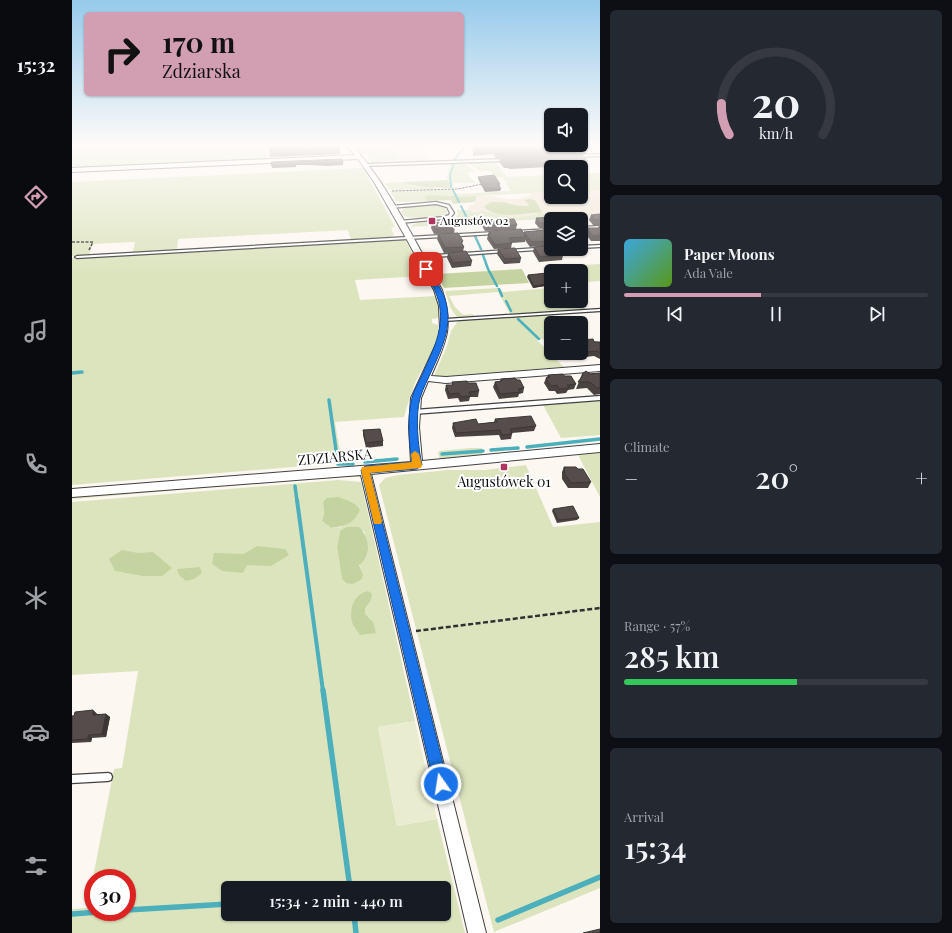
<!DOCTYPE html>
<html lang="en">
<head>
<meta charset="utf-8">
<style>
  body { margin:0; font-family:"Playfair Display",serif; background:#242831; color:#f1f3f6; height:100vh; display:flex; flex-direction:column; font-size:15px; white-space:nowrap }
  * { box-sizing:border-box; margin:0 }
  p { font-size:13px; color:#9ea1a6 }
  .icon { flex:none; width:22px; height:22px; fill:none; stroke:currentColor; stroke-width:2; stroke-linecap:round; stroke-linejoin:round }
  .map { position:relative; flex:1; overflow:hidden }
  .side { display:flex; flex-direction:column; gap:10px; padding:10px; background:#0d0f14; width:352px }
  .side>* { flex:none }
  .hud { position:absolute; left:12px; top:12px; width:380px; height:84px; border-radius:6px; box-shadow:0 1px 3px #0004; background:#d29eb2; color:#111; overflow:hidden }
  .controls { position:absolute; left:472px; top:108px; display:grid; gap:8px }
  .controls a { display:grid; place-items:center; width:44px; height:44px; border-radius:6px; background:#171b24; box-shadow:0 1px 3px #0004; font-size:20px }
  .speed { position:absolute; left:12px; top:869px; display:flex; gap:8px; font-size:20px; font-weight:700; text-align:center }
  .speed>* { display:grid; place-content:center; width:52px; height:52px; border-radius:50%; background:#171b24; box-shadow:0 1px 3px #0004; line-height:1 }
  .speed .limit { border:6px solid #d22; background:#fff; color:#111 }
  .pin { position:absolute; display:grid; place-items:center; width:34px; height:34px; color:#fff; margin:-17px; border-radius:8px; box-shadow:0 2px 6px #0006 }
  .me { position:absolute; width:44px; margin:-22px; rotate:347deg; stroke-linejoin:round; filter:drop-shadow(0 0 3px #0008) }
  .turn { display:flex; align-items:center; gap:14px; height:84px; padding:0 12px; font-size:18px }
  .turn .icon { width:52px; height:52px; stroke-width:2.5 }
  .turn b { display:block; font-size:28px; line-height:34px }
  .big { font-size:30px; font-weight:600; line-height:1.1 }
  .side .tile { flex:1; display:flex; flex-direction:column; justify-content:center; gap:6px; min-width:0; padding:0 14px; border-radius:6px; background:#242831 }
  .side .dial { align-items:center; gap:0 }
  .dial svg { height:104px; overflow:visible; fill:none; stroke:#363941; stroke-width:7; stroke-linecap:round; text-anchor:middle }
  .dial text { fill:#f1f3f6; stroke:none }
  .song { display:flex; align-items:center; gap:12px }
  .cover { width:48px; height:48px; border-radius:6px; background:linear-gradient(135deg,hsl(200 70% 55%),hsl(90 70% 35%)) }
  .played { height:4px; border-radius:2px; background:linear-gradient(90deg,#d29eb2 45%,#363941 45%) }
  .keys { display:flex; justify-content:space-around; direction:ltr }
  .heat { display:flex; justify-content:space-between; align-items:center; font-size:22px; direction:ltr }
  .charge { height:6px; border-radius:3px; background:linear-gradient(90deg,#34c759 57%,#363941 0) }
  .trip { position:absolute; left:149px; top:881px; width:230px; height:40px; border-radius:6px; background:#171b24; box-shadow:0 1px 3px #0004; font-weight:600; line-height:40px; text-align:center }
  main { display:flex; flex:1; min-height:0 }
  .dock { display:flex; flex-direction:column; width:72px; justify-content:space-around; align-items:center; background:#090b0e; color:#9ea1a6 }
  .dock .icon { width:28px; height:28px }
  .dock .selected { color:#d29eb2 }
  .dock b { font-size:18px; color:#f1f3f6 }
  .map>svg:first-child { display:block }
</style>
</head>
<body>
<main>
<nav class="dock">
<b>15:32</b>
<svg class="icon selected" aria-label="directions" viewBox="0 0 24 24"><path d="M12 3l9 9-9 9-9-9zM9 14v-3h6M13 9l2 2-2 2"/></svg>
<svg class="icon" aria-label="music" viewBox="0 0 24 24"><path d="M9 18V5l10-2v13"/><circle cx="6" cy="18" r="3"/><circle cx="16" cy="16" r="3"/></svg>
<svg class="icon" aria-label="phone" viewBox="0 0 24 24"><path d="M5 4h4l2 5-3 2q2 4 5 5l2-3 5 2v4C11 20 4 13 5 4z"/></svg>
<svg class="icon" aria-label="climate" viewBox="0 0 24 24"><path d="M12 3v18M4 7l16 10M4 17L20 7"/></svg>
<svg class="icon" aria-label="car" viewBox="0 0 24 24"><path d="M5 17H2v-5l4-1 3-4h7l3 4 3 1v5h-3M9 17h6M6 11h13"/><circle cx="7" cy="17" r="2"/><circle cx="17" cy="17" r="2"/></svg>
<svg class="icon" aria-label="filters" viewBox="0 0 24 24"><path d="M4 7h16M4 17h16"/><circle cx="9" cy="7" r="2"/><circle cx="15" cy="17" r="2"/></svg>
</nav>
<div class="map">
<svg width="528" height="933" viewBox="0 0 528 933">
  <rect width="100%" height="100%" fill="#fdf7f1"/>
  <g fill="#f1e6d4">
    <polygon points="351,146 360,161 329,163 322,147"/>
    <polygon points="528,190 528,215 474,219 463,200 452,201 457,205 454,206 425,201 415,204 428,214 464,212 465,215 439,217 396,210 396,207 403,203 405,196 420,196 435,199 447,199 458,196 459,193 479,192 479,197 509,197 509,191"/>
  </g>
  <g fill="#dce4be" fill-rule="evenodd">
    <polygon points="0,144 193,144 195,160 0,169"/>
    <polygon points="284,144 350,144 351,146 322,147 328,161 308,161 306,164 301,164 294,153 288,154 282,147 287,146"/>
    <polygon points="424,162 435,177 479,175 479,192 387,197 385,196 360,195 352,196 355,201 328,202 324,201 318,191 382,190 385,194 438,191 431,177 424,178 419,171 407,171 396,163"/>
    <polygon points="392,163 404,171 396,172 398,178 404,183 381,183 382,188 378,188 375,177 378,164"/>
    <polygon points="291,168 323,227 319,228 322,235 318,237 279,240 276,230 106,239 105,250 61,252 63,242 21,244 17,255 0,256 0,182"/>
    <polygon points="528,173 528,190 509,191 509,173"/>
    <path d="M331,182c9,7 23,3 34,7l-46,1 -6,-7z"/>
    <path d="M364,205l9,3 2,5c-8,6 -34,6 -43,3l-3,-4 4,-5z"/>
    <polygon points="385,210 396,210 402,212 410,211 439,217 465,215 464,212 470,212 474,219 339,227 340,225 345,223 382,219 386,215"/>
    <path d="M333,239l19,37 -69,4 5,20 76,-4 4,20 -2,2 -6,1v4l6,2c4,18 -18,45 -24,61 -4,10 -7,21 -10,31l-69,5 7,41 -270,22v-227z"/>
    <polygon points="528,264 528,281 515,282 512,277 509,277 509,271 479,271 479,277 471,267"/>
    <polygon points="427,288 431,292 479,288 479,290 474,293 475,298 479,298 479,301 509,301 513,309 438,314 426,292 377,296 383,307 391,315 401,314 402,316 385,317 379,309 373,291"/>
    <polygon points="480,314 486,323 479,323 479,338 465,340 492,367 370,377 362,376 375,346 379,331 386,321"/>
    <polygon points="528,401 528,435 489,438 471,405"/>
    <polygon points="398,448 410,448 410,455 368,459 366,453 367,451"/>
    <polygon points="528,453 528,497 506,455"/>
    <polygon points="454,465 481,527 528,522 528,888 422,932 307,485 313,478 326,475 376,470 413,470"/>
    <polygon points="281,474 289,477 266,477 0,499 0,497"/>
    <path d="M266,480l23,2 54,239 -37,6 19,99 40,-7 28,114h-393v-24l15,-1 27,-139 8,-1 16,-97 -66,4v-173zM251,502c12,0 31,-3 37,8l-19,17 -10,1 -9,-7 2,-7zM268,531h24c3,12 9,27 -5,33l4,10 -21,5 -5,-32zM21,878h34v34h-34zM156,888h216v26h-216z"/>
  </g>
  <g fill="#c5d3a0">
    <path d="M376,180l2,8c-10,0 -40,-1 -47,-6z"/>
    <polygon points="360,195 386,196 387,197 405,196 403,202 381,204 379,200 355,201 352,196"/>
    <path d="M458,199l5,1 7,12c-17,1 -44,8 -58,-5 9,-11 29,-1 42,-1l3,-1 -5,-5z"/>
    <polygon points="450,269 457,283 372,288 365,274"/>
    <path d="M266,497c8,3 18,5 22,13 -7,14 -14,16 -29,18l-9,-7 2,-7 -1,-12 4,-4z"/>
    <path d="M275,527h12c10,9 14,30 0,38l4,9 -1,5 -9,5 -7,-1 -4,-4 -5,-32 3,-16z"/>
    <polygon points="185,546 213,549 217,555 199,566 175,565 171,573 150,571 140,564 142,553 172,554"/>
    <polygon points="50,550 66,553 81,552 100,568 90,576 71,576 43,571 37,559"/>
    <polygon points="128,567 130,573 122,579 114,581 107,575 105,569"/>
    <path d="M296,591l4,3 -1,6 -6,8v6l8,8 3,11 -16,2c-2,-4 -7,-9 -8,-13 -3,-14 2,-28 16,-31z"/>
  </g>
  <polygon fill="#eaeccf" points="343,721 365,819 325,826 306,727"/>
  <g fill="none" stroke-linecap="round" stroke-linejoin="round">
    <g stroke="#4cafbc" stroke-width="2">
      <polyline points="382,160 395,144"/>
      <polyline points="379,187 378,175 382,163"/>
      <polyline points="381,190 387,202"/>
      <polyline points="389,206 397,222"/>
    </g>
    <g stroke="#4cafbc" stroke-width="2.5">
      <polyline points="403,236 409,249"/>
      <polyline points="411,255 416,269 425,286"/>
      <polyline points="427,289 430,296"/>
      <polyline points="434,301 439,311"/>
      <polyline points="446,319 467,339"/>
    </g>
    <g stroke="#4cafbc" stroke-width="3.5">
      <polyline points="0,373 10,372"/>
      <polyline points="257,400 266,464 281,464"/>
      <polyline points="455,447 528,439"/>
      <polyline points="419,450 446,448"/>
      <polyline points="370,454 411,451"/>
      <polyline points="293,462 325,459"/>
      <polyline points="223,486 225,501"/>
    </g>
    <polyline stroke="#4cafbc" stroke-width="4" points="225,500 251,691"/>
    <g stroke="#4cafbc" stroke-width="5.5">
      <polyline points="251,690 278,888"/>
      <polyline points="55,910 156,904"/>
      <polyline points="0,914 27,912"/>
      <polyline points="282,914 284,933"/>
      <polyline points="426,920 528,877"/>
    </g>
    <defs>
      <g id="service">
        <polygon points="528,154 528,156 504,157 503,156 504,155"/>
        <polygon points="434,159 435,159 435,161 293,166 292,165 293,164"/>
        <polygon points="364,202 377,205 382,213 379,217 371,219 328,223 326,222 327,221 371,217 377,215 378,213 375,207 364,204 319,208 317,207 319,206"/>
        <polygon points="528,226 528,228 509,229 509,227"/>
        <polygon points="479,229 479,231 443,233 441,232 443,231"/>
        <polygon points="423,232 424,232 424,234 5,258 3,257 5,256"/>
        <polygon points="528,245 528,247 509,248 509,246"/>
        <polygon points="479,247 479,249 348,258 346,257 348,256"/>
        <polygon points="528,309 528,311 373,321 371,320 373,319"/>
        <polygon points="528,396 528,400 342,414 339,412 342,410"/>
        <polygon points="36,773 39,774 40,777 39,780 36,781 0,783 0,775"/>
      </g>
      <path id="minor" d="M273,144h6c36,39 65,99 91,146 12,38 4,51 -11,86l15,1 154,-12v6l-154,12 -18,-2 -7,17 -2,29 3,34 178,-17v8l-229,22 115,459h-18l-107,-458 -289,22v-8l339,-27 -2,-35 2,-29 27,-58 2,-11 -1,-23 -5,-16 -28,-52 -32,-56 -16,-23 -286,13v-4l283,-13z"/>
    </defs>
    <use href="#service" stroke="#414141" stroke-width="2.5"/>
    <use href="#minor" stroke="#414141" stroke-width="2"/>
    <polyline stroke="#303030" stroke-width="1" stroke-dasharray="2.5 1" stroke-linecap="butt" points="320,191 385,189 411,184"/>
    <polyline stroke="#303030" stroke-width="1.5" stroke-dasharray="3 1.5" stroke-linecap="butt" points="0,242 21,242 17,250"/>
    <polyline stroke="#303030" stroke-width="2.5" stroke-dasharray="5 2.5" stroke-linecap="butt" points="344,631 528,608"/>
    <use href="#service" fill="#fff" fill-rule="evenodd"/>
    <use href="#minor" fill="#fff" fill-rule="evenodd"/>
  </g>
  <g fill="#494241">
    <polygon points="245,144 256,144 268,150 268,154 198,157 197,148"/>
    <polygon points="401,144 461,144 462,145 504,149 503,154 424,158 421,154 401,156"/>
    <polygon points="428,158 516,161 514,165 438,169 436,168 432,168 427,162"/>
    <polygon points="199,162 271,163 271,165 255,166 236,165 224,165 224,167 200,168"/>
    <polygon points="406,177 428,184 427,186 429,189 428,191 413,192 406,179"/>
    <polygon points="528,214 528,225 521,225 517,220 519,215"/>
    <polygon points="464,218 479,219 479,249 491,255 490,260 467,262 461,252 462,247 468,246 458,247 453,240 453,242 439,243 440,243 439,248 422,249 415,239 417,231 452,234 452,232 471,230 471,228 473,228 467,228 463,223"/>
    <polygon points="411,221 445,225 444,229 413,231 410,226"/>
    <polygon points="360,223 383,228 382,233 362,234 359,228"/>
    <polygon points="527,225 528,225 528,241 519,241 512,232 514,228 526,228"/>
    <polygon points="366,234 391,241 390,244 392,247 391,252 372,253 365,239"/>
    <polygon points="426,249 449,258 448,263 432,264 425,254"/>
    <polygon points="376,253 400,261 399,266 380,268 375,258"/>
    <polygon points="456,275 479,279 479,285 461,288 455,277"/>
    <polygon points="509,340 528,342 528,359 522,356 513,357 511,354 508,353 509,353"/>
    <polygon points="528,373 528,394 522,395 515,388 504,389 510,374"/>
    <polygon points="476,375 492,376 504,384 502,389 496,390 494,393 485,394 483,391 477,391 472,383 474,378 475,377"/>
    <polygon points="429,379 445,380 452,388 451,393 447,394 446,397 427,399 421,387 423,382 428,381"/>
    <polygon points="380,382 396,383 407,391 406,397 398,397 397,401 388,402 386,398 376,399 373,390 374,385 380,385"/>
    <polygon points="423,419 464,426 462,431 440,433 440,434 439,439 429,440 427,435 383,437 380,428 381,423 406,424 422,422"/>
    <polygon points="291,430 311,441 311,446 294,448 291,435"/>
    <polygon points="492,467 506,469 519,482 516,488 496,488 490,479 490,472"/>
    <polygon points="481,509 507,518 505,520 485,523 480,511"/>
    <polygon points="21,710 25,714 34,714 38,717 34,737 20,738 19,742 0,743 0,716"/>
  </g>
  <g fill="#3c3635">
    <polygon points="479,283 479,285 461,288 462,286"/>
    <polygon points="21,710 25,714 24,718 21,715"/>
    <polygon points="34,714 38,717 34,737 30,734"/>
    <polygon points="16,735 20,738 19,742 16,739"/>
  </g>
  <g fill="#554d4c" stroke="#3c3635">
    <polygon points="246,144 256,144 266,145 268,150 198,153 197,148"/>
    <polygon points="402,144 461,144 462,145 500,145 504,149 424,153 422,150 401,151"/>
    <polygon points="509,154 516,161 439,165 437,163 433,163 428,158"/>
    <polygon points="270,159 271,163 255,164 236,162 224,163 224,165 200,166 199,162"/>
    <polygon points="422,175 428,184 426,184 429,189 413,189 406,177"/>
    <polygon points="528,214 528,220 523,220 519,215"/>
    <polygon points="485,217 486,219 479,219 479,223 468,223 464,218"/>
    <polygon points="442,219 445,225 414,226 411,221"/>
    <polygon points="379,222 383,228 363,229 360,223"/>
    <polygon points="471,228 479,228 479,241 459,242 452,232 473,230"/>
    <polygon points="514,228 528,228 528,236 521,236"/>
    <polygon points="449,229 454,237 437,238 440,243 423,245 416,234 419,234 417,231"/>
    <polygon points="386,233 391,241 389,242 392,247 373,248 366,234"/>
    <polygon points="479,246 479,249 487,249 491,255 468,257 462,247"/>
    <polygon points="443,248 449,258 433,259 426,249"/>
    <polygon points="394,251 400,261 381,263 376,253"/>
    <polygon points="475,273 479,279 479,283 462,286 456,275"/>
    <polygon points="521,339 522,342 528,342 528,353 525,351 515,352 513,349 509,347 509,340"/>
    <polygon points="514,371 518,374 528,373 528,388 525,388 518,382 506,382 511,375 510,374"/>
    <polygon points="491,374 492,376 499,376 504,384 495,385 497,388 487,389 485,385 479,386 474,378 478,377 476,375"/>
    <polygon points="443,378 445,380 448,380 452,388 446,389 448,392 428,394 423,382 430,381 429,379"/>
    <polygon points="395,381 396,383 404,383 407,391 397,392 399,396 389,397 387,393 377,394 374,385 381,385 380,382"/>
    <polygon points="459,416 464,426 438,429 440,434 430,435 428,430 384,433 381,423 404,419 406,424 425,422 423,419"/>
    <polygon points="308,429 311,441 294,443 291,430"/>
    <polygon points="492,467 504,467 506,469 511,469 519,482 499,483 493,474"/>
    <polygon points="501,506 507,518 486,520 481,509"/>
    <polygon points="21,710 21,715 34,714 30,734 16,735 16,739 0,740 0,716 2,716 3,712"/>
    <polygon points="528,929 528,933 511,933"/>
  </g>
  <linearGradient id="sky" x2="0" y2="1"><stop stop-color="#96caeb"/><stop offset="0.53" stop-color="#fefbf9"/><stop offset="1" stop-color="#fefbf9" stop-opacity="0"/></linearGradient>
  <rect width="528" height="274" fill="url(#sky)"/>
  <path fill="#1a73e8" stroke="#114b97" d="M352,267l6,2c4,9 10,18 14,27 10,27 -1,50 -12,74 -4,9 -9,18 -12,28 -5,18 -2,49 2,67l-5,4 -47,4 78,311 -2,5 -5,2 -5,-2 -2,-5 -73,-314 4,-4 47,-4c-3,-17 -5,-48 0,-64 2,-9 8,-17 11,-25 11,-25 24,-49 14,-77 -3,-9 -9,-18 -14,-27z"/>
  <polygon fill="#f59e0b" points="343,451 347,454 350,465 349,468 298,473 310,521 309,524 302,524 289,470 290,467 340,462 339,454"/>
  <g fill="#ad375e" stroke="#fff" stroke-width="1.5">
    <rect x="356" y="217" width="8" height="8" rx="2"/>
    <rect x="428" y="463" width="8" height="8" rx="2"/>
  </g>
  <g text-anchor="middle" stroke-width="4" stroke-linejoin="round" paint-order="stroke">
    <g font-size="12" fill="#0e0e0e" stroke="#fff" text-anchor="start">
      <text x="368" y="225">Augustów 02</text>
    </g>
    <g font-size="14" fill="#0e0e0e" stroke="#fff">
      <text transform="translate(263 457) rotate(-5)" y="5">ZDZIARSKA</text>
    </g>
    <g font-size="14" fill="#0e0e0e" stroke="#fff">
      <text x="432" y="487">Augustówek 01</text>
    </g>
  </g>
</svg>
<div class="controls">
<a><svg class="icon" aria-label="sound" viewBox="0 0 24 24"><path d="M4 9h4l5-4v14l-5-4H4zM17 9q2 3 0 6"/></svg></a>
<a><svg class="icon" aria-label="search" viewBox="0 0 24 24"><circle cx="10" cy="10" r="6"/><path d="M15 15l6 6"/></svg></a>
<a><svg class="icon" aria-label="layers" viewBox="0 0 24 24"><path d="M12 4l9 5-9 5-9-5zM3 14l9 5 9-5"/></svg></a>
<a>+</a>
<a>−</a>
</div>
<div class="speed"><div class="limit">30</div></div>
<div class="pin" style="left:354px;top:269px;background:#d93025"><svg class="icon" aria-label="arrive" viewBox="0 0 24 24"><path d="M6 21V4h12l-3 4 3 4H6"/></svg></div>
<svg class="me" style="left:369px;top:784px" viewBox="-20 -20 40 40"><circle r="17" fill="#1a73e8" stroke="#fff" stroke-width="3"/><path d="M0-11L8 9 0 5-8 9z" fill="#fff"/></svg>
<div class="trip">15:34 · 2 min · 440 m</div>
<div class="hud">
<div class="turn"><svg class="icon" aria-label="right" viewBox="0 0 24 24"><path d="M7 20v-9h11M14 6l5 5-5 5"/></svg><div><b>170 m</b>Zdziarska</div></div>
</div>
</div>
<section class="side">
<div class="tile dial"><svg viewBox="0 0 100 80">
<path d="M14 69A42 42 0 1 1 86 69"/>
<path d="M14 69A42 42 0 0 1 8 45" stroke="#d29eb2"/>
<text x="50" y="56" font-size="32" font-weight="700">20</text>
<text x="50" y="72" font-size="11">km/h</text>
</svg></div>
<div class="tile">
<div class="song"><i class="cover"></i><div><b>Paper Moons</b><p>Ada Vale</p></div></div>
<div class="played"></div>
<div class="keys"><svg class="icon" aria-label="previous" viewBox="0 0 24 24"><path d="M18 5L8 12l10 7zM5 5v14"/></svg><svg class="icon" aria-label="pause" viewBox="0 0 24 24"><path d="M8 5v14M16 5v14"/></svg><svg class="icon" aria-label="next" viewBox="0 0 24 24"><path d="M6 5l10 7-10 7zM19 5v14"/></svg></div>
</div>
<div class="tile"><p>Climate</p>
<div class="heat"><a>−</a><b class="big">20°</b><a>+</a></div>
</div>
<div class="tile"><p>Range · 57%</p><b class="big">285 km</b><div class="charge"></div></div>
<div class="tile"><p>Arrival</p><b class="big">15:34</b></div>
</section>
</main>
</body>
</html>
